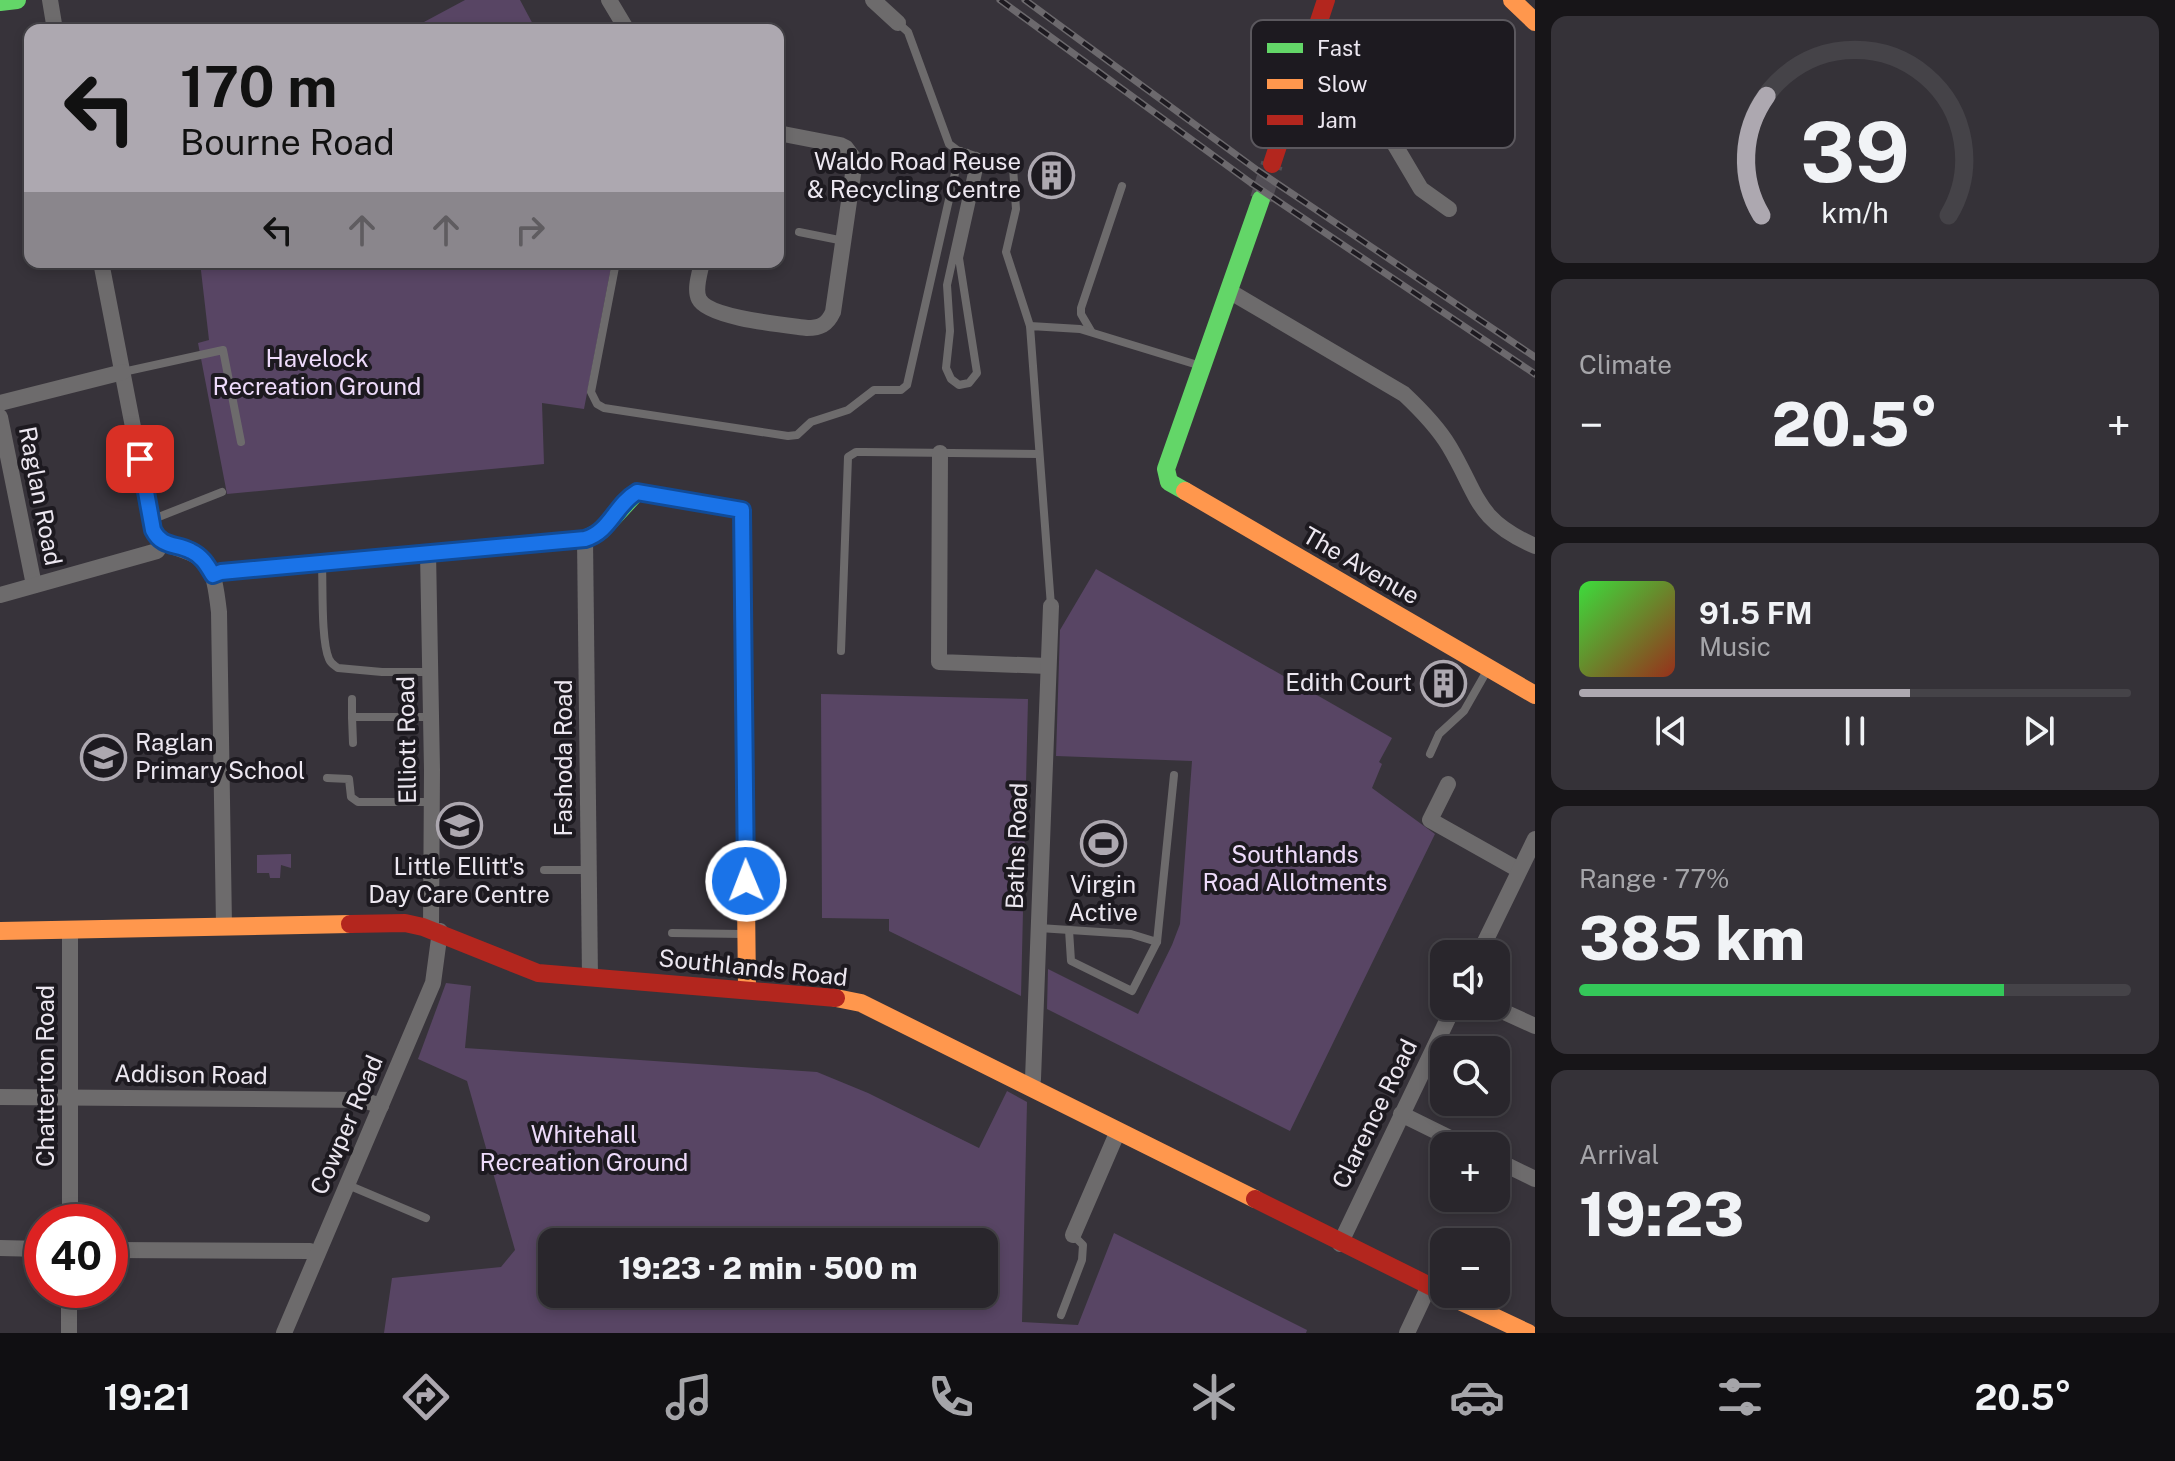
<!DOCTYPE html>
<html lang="en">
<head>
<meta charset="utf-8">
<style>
  body { margin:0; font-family:"Public Sans",sans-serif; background:#353238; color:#f1f3f6; height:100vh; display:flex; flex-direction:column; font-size:30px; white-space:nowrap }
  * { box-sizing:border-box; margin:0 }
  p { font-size:26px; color:#a5a5a9 }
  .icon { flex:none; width:44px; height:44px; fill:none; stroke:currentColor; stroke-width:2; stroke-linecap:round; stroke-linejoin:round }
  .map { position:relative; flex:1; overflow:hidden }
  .sheet { display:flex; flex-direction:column; gap:16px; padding:16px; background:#171518; width:640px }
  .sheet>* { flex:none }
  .top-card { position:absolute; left:24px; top:24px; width:760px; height:244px; border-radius:16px; box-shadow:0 4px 12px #0003,0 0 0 2px #454348; background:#ada8b0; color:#111; overflow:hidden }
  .buttons { position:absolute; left:1430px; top:940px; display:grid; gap:16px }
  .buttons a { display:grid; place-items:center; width:80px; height:80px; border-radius:16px; background:#29262c; box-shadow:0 4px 12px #0003,0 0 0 2px #454348; font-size:40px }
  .speed { position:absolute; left:24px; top:1204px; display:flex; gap:16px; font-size:40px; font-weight:700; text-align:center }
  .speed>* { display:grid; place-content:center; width:104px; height:104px; border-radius:50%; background:#29262c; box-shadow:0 4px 12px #0003,0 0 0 2px #454348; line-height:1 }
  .speed .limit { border:12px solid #d22; background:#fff; color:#111 }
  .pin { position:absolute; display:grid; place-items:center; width:68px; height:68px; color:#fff; margin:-34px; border-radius:16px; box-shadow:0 4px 12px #0006 }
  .me { position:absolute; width:88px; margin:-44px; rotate:359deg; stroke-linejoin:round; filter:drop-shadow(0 0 6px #0008) }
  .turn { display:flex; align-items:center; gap:28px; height:168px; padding:0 24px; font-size:36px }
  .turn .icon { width:104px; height:104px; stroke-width:2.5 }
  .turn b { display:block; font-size:56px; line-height:68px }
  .lanes { display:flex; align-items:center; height:76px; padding:0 24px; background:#0003; justify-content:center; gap:40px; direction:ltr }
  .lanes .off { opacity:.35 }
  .big { font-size:60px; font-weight:800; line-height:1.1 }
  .sheet .tile { flex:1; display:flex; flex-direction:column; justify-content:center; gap:12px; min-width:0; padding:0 28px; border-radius:16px; background:#353238 }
  .sheet .dial { align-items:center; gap:0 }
  .dial svg { height:208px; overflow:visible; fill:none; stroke:#454348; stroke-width:7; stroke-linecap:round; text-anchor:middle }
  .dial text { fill:#f1f3f6; stroke:none }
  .song { display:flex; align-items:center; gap:24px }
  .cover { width:96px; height:96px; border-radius:12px; background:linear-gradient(135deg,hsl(120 70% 55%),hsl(10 70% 35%)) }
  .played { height:8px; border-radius:4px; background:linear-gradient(90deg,#ada8b0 60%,#454348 60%) }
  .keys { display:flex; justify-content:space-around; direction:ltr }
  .heat { display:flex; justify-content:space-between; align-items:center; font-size:44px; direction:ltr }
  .charge { height:12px; border-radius:6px; background:linear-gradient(90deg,#34c759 77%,#454348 0) }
  .trip { position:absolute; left:538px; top:1228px; width:460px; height:80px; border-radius:16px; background:#29262c; box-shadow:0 4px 12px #0003,0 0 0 2px #454348; font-weight:800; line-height:80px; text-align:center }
  .tab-bar { display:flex; height:128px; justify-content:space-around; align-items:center; background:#100f12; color:#a5a5a9 }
  .tab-bar .icon { width:56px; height:56px }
  .tab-bar .selected { color:#ada8b0 }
  .tab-bar b { font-size:36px; color:#f1f3f6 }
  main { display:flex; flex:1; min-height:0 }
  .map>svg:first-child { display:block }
</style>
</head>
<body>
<main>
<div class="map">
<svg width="1535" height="1333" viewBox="0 0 1535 1333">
  <rect width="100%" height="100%" fill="#37333a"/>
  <g fill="#584564" fill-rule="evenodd">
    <polygon points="465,0 520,0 536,30 323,30 424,22"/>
    <polygon points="200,262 612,262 584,409 542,403 544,464 227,494 198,343 209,340"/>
    <polygon points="1096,569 1392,738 1379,762 1382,764 1372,788 1435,834 1290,1131 1047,1009 1048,969 1138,1014 1172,945 1180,924 1192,761 1056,756 1060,630"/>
    <polygon points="821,694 1028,699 1021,996 889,931 889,919 822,918"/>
    <polygon points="291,854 291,868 281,865 280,878 270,878 269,873 257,873 257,855"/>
    <path d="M446,983l25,3 -6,62 352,24 51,21 111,55 28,-57 20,11 -5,220 56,3 36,-92 193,97 -1,3h-922l8,-55 109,-11 14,-17 -48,-169 -49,-22zM552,1242h432v52h-432z"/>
  </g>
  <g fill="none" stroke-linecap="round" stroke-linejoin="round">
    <polyline stroke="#524e55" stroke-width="22" stroke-dasharray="22 11" stroke-linecap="butt" points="1261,199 1272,164"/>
    <g stroke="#6d6b6c" stroke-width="8">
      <polyline points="898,23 908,32 949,144 957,150 1013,168 1016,209 1006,252 1030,326"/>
      <polyline points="967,153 973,168 947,285 950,331 946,368 951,379 959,385 969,383 977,373 959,258 980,164 976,156"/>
      <polyline points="799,232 844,241"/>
      <polyline points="616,262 591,392 597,404 604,408 788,436 797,435 811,422 848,410 874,390 901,390 907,385 960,151"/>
      <polyline points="1091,331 1081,314 1081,308 1122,186"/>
      <polyline points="123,372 223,350 241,442"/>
      <polyline points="151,520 222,492"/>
      <path d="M322,566c1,22 -1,75 7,93 2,5 5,6 9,9l44,4h48"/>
      <polyline points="1051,606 1030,326 1080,329 1201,366"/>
      <polyline points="841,651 848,457 856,452 864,452 1039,454"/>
      <polyline points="352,699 352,717"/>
      <polyline points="353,743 352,717 431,717"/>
      <polyline points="1430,754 1439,734 1464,711 1488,669"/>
      <polyline points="327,778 349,779 351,797 358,802 432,802"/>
      <polyline points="544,870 589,870"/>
      <polyline points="1039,928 1131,934 1157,942 1174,775"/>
      <polyline points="1069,930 1071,961 1132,991 1157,942"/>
      <polyline points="672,933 743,934"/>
      <polyline points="348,1185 426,1218"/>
      <polyline points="1061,1315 1082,1260 1083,1245 1073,1235"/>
    </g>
    <g stroke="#6d6b6c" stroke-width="16">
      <polyline points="50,0 55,30"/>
      <polyline points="609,0 627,30"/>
      <polyline points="873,0 898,23"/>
      <polyline points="1303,74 1347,99 1389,135 1421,189 1449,209"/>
      <path d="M101,262l52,268 9,13c48,15 51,18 57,69l5,314"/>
      <path d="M702,262c-2,11 -8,27 -3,37 9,19 86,26 108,29 13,0 20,-3 26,-16l22,-152 -9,-12 -6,-3 -62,-12"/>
      <path d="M1229,291l175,103c17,16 33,32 45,52 30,50 26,74 86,100"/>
      <polyline points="0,403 123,372"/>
      <polyline points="0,417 34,585"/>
      <polyline points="940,453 939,662 1048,666"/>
      <polyline points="585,539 590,978"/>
      <polyline points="428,552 432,770 431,928"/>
      <polyline points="0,595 150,553 157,551 162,543"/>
      <polyline points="1448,784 1430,820 1519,870"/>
      <polyline points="1479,954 1535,839"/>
      <polyline points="1491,1006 1535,1026"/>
      <polyline points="1031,1087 1033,1079 1051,606"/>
      <polyline points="0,1097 363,1100 381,1106"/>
      <polyline points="1401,1114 1466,1146"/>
      <polyline points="1496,1160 1535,1179"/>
      <polyline points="70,1222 70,929"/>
      <polyline points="1073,1235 1118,1131"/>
      <polyline points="1340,1244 1454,1006"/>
      <polyline points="0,1248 42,1249"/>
      <polyline points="110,1250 310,1251 317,1254"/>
      <polyline points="69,1333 69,1290"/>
      <polyline points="284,1333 433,983 440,931"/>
      <polyline points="1407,1333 1429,1286"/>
    </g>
    <g stroke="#63d668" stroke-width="18">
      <polyline points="0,2 17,0"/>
      <polyline points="1185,491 1169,482 1166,469 1261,199"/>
      <polyline points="213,575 221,572 585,539 601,531 637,492 742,510 742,536"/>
    </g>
    <g stroke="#ff974d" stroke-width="18">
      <polyline points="1512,0 1535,22"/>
      <polyline points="1185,491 1535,695"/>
      <polyline points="742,536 747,989"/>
      <polyline points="0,931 350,924"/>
      <polyline points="836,998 861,1003 1255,1199"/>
      <polyline points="1445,1294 1528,1333"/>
    </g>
    <g stroke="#b3261e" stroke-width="18">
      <polyline points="1272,164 1326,0"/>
      <polyline points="350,924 405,923 423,927 538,973 836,998"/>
      <polyline points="1255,1199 1444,1293"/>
    </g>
    <defs>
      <g id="rail">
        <polyline points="1000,0 1251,183 1535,374"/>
        <polyline points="1025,0 1257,170 1535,357"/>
      </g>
    </defs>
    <use href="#rail" stroke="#6c696d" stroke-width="7"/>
    <use href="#rail" stroke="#1d1a20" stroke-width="4" stroke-dasharray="12" stroke-linecap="butt"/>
  </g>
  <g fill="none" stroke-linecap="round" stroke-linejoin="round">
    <defs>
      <path id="route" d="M140,459l13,71c9,18 23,13 38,21 11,5 16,14 22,24l8,-3 364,-33c25,-7 30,-34 52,-47l105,18 4,371"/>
    </defs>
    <use href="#route" stroke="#114b97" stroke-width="20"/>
    <use href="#route" stroke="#1a73e8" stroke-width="14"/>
  </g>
  <defs>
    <symbol id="building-ring" viewBox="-11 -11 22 22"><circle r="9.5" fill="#1d1a20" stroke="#ada8b0" stroke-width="1.5"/><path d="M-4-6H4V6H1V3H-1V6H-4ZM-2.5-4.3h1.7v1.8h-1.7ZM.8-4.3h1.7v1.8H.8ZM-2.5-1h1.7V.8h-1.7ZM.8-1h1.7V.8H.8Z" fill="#ada8b0"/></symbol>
    <symbol id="school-ring" viewBox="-11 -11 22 22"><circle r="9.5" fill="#1d1a20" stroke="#ada8b0" stroke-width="1.5"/><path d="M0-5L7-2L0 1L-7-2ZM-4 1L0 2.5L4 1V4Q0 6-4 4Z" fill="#ada8b0"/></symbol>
    <symbol id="stadium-ring" viewBox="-11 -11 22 22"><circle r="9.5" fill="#1d1a20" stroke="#ada8b0" stroke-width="1.5"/><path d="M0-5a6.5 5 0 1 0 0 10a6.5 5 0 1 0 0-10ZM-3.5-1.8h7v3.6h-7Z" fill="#ada8b0"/></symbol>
  </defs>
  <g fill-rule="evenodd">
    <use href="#building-ring" x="1026" y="150" width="51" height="51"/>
    <use href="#building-ring" x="1418" y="658" width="51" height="51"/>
    <use href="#school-ring" x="78" y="732" width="51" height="51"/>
    <use href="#school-ring" x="434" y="800" width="51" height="51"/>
    <use href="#stadium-ring" x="1078" y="818" width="51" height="51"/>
  </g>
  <g text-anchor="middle" stroke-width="8" stroke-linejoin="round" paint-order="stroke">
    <g font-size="24" fill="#ece7f0" stroke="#1d1a20" text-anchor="end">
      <text x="1021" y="170">Waldo Road Reuse<tspan x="1021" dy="28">&amp; Recycling Centre</tspan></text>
      <text x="1412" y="691">Edith Court</text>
      <text x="135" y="751" text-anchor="start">Raglan<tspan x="135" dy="28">Primary School</tspan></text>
      <text x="459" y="875" text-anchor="middle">Little Ellitt's<tspan x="459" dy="28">Day Care Centre</tspan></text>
      <text x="1103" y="893" text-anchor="middle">Virgin<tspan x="1103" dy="28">Active</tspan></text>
    </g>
    <g font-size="24" fill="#eedbfb" stroke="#1d1a20">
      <text x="317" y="367">Havelock<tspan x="317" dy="28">Recreation Ground</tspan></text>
      <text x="1295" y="863">Southlands<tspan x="1295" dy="28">Road Allotments</tspan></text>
      <text x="584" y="1143">Whitehall<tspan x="584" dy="28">Recreation Ground</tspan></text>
    </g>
    <g font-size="24" fill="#ece7f0" stroke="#1d1a20">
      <text transform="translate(40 496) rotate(79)" y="8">Raglan Road</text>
      <text transform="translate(1361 566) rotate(30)" y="8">The Avenue</text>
      <text transform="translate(407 740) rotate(-91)" y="8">Elliott Road</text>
      <text transform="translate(564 758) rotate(-90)" y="8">Fashoda Road</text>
      <text transform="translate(1017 846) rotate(-88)" y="8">Baths Road</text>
      <text transform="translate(753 968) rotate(6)" y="8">Southlands Road</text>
      <text transform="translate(191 1075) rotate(1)" y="8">Addison Road</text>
      <text transform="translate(46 1076) rotate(-90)" y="8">Chatterton Road</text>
      <text transform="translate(1375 1114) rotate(-64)" y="8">Clarence Road</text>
      <text transform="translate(347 1125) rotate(-67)" y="8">Cowper Road</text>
    </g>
  </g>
  <rect x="1251" y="20" width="264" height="128" rx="12" fill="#1d1a20" stroke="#5b585e" stroke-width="2"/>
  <rect x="1267" y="43" width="36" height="10" fill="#63d668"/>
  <rect x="1267" y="79" width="36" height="10" fill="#ff974d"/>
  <rect x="1267" y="115" width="36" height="10" fill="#b3261e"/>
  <g font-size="22" fill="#ece7f0">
    <text x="1317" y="56">Fast</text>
    <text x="1317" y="92">Slow</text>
    <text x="1317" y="128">Jam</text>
  </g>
</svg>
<div class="buttons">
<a><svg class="icon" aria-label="sound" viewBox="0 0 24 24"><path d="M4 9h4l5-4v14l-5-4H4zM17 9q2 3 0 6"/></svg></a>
<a><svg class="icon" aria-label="search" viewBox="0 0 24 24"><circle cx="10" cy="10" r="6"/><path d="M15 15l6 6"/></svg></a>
<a>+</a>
<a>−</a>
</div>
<div class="speed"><div class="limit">40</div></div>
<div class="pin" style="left:140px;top:459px;background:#d93025"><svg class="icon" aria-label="arrive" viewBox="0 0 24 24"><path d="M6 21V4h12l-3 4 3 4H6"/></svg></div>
<svg class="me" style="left:746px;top:881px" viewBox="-20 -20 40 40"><circle r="17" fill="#1a73e8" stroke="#fff" stroke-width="3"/><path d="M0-11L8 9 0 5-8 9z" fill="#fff"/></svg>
<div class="trip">19:23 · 2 min · 500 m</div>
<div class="top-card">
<div class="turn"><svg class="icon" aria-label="left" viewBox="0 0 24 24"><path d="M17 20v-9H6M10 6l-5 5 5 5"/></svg><div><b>170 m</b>Bourne Road</div></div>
<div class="lanes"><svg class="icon" aria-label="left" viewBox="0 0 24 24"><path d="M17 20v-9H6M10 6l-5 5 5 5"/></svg><svg class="icon off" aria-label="ahead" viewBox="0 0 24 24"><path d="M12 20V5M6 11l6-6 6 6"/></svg><svg class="icon off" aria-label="ahead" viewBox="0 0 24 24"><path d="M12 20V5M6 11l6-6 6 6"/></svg><svg class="icon off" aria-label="right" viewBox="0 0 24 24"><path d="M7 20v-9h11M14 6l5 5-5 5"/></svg></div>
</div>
</div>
<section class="sheet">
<div class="tile dial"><svg viewBox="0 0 100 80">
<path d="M14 69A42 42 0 1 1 86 69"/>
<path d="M14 69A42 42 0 0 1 16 23" stroke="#ada8b0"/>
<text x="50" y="56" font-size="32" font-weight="700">39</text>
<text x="50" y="72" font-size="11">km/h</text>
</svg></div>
<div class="tile"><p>Climate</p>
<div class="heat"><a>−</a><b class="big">20.5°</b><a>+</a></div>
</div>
<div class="tile">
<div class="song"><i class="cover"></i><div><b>91.5 FM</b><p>Music</p></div></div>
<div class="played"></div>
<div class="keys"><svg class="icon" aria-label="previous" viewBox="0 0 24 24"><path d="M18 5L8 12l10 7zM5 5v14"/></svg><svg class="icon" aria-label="pause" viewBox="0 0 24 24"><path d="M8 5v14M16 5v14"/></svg><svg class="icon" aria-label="next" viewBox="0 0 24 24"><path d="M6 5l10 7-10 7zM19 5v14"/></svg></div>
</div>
<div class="tile"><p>Range · 77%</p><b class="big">385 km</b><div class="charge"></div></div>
<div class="tile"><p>Arrival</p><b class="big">19:23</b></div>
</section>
</main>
<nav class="tab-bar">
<b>19:21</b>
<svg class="icon selected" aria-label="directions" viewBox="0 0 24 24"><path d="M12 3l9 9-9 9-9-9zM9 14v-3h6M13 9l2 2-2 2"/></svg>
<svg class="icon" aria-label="music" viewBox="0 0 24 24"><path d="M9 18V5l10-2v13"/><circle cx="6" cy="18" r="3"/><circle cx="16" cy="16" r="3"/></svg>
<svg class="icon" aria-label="phone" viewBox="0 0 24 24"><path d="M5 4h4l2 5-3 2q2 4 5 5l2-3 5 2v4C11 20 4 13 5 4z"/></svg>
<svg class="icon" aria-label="climate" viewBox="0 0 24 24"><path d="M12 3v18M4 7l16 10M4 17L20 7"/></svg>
<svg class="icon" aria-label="car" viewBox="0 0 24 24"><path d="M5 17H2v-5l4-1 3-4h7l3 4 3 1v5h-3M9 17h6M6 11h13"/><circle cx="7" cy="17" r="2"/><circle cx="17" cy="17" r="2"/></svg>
<svg class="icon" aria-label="filters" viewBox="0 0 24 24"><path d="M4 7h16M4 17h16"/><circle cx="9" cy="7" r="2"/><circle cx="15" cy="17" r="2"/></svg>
<b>20.5°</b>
</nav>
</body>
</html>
